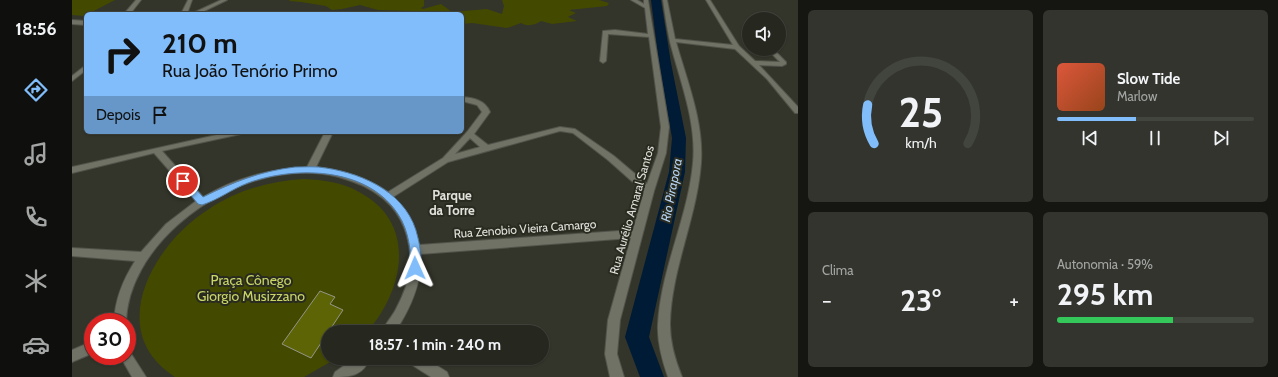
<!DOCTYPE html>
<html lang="pt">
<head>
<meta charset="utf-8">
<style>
  body { margin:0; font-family:Cabin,sans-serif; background:#32342d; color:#f1f3f6; height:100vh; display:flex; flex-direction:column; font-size:15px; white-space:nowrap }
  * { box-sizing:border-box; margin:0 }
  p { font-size:13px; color:#a4a6a5 }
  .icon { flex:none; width:22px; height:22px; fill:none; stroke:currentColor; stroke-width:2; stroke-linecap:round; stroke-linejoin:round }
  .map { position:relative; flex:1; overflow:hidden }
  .details { display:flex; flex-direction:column; gap:10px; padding:10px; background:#151612; width:480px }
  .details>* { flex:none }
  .top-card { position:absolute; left:12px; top:12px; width:380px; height:122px; border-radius:6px; box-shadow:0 1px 3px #0004,0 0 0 1px #42443e; background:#80bdfa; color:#111; overflow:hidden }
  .fabs { position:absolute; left:670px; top:12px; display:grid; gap:8px }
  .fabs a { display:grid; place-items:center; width:44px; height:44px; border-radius:50%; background:#262820; box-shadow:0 1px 3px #0004,0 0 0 1px #42443e; font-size:20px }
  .speed { position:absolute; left:12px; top:313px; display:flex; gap:8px; font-size:20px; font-weight:700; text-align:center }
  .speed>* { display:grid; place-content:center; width:52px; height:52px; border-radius:50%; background:#262820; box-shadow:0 1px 3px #0004,0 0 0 1px #42443e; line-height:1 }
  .speed .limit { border:6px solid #d22; background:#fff; color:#111 }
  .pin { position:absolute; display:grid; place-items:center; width:34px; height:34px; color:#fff; margin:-17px; border:2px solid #fff; border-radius:50%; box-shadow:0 1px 4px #0007 }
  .me { position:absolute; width:44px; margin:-22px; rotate:359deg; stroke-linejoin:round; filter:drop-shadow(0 0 3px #0008) }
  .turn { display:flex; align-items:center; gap:14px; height:84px; padding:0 12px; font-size:18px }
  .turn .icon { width:52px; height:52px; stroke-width:2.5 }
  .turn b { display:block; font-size:28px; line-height:34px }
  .then { display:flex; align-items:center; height:38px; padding:0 12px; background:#0003; gap:8px; font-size:15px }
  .big { font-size:30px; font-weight:700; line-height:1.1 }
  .details .tile { flex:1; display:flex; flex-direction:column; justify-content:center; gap:6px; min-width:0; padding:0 14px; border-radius:6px; background:#32342d }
  .details .dial { align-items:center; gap:0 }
  .dial svg { height:104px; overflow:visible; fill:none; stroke:#42443e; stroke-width:7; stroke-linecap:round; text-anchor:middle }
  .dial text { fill:#f1f3f6; stroke:none }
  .song { display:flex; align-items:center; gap:12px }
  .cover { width:48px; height:48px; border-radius:6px; background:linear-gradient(135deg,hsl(10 70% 55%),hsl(20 70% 35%)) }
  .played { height:4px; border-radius:2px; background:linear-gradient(90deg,#80bdfa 40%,#42443e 40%) }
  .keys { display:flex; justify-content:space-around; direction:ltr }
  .heat { display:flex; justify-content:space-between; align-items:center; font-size:22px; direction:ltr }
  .charge { height:6px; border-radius:3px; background:linear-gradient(90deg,#34c759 59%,#42443e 0) }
  .details .tiles { flex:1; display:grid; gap:10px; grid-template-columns:repeat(2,1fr) }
  .trip { position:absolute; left:249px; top:325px; width:228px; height:40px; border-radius:20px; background:#262820; box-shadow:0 1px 3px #0004,0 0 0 1px #42443e; font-weight:700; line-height:40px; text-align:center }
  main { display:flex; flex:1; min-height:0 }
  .tab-bar { display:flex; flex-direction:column; width:72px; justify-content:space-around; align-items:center; background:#0f100d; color:#a4a6a5 }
  .tab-bar .icon { width:28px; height:28px }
  .tab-bar .on { color:#80bdfa }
  .tab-bar b { font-size:18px; color:#f1f3f6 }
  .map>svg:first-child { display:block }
</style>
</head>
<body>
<main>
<nav class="tab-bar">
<b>18:56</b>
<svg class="icon on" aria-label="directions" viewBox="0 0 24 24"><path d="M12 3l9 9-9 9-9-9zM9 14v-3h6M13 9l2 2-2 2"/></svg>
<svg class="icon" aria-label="music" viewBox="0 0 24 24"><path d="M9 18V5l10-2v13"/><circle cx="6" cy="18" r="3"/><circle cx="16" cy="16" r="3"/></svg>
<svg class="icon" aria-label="phone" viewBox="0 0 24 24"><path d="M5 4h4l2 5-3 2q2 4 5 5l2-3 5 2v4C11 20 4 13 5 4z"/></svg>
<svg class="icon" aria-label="climate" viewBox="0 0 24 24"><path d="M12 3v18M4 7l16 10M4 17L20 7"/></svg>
<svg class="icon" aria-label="car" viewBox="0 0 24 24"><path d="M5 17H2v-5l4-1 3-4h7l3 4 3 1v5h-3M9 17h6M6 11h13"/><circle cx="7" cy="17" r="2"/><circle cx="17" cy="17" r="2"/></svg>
</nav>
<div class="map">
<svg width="726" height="377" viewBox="0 0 726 377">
  <rect width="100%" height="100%" fill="#33352a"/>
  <g fill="#444900">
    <polygon points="0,0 43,0 12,16 0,15"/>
    <path d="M218,0h134v6l-3,2 2,1 18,-5 11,8 35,-3 15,5 2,-8 -2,-6h97l10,3 -2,3 -38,4 7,3 -8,4 9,4 -25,3 -11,-3c-6,4 -13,6 -20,2l-14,5 -35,-5 -10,1v-10h-32l-18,-3 -34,-1 -18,-5 -18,4 -10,1 -6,-4 -25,-4 -12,-1z"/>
    <path d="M232,179c19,1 38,3 55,13 59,31 45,98 8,140h-39v26h9l-33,19h-129c-72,-46 -21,-134 34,-168 29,-19 60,-28 95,-30z"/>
  </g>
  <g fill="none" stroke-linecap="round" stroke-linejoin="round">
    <polygon fill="#001b36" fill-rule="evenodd" points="579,0 589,0 599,63 614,138 613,172 577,337 592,377 568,377 553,337 597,172 600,138 587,63"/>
  </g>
  <polygon fill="#5d6405" stroke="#94968a" points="248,291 263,297 258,304 271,310 239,358 210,344"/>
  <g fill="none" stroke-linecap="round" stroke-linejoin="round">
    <defs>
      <g id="minor">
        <polygon points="64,0 69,0 58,14 52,14"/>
        <polygon points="116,0 120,0 115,14 109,14"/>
        <polygon points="149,0 155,0 126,14 119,14"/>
        <path d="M559,0h6l7,4v-4h4l21,127 -3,26 -12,38 -34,129 -3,34 7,23h-14l-5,-23 3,-34 23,-82 -211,16c3,28 -10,55 -25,78h-13c3,-8 10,-15 14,-23 7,-13 12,-26 14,-40 2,-22 -4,-46 -19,-63 -11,-12 -25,-20 -40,-25 -23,-9 -48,-10 -72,-6 -68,10 -151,74 -153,147h-12c1,-23 9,-42 21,-61l-63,-5v-8l69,4 25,-28 30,-23 -42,-48 -82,20v-6l158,-35h15l-4,2 -79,17 41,46c34,-20 65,-27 104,-30l18,-35h8l-17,35c25,3 50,10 72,25l55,-34 24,-26 15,-20 -5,-7 -15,-4v-4c12,1 23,3 28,15l-16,22 14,11 72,-18 15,2 39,27 33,28 11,-31 3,-26 -12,-90 -41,-3 -2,27 -3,2 -3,-2 3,-30 12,-1 33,4 -3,-26zM488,131l13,2 35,27 36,32 -11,38 -214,15c-4,-18 -12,-35 -26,-48l55,-35zM398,138l10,9 -25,7z"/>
        <path d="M591,0h4l8,39 58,6 -27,-45h4l29,46 16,15 25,1 -13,-13h6l13,13v2l-4,2 -23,-1 39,42v6h-3l-28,-34 -32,-30 -59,-7c11,39 28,80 25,121 -4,55 -30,106 -31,161 0,18 5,36 12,53h-14c-6,-17 -11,-36 -10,-53 3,-56 30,-106 35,-161 4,-41 -13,-82 -23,-121 -3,-14 -5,-28 -7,-42z"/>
        <polygon points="677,19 677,24 674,22"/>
        <polygon points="0,20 14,21 14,25 0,24"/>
        <polygon points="14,65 14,70 0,81 0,76"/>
        <polygon points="21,341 21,353 0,362 0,350"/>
        <polygon points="55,350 58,352 74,377 60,377 48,356 55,356"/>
        <path d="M283,358h15c-7,18 -20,19 -37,19l2,-5z"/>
        <polygon points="336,358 353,358 375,372 377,377 359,377 337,363"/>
      </g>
    </defs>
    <use href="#minor" stroke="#52534a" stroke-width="2"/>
    <use href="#minor" fill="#707266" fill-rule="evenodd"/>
  </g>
  <path fill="#80bdfa" stroke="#537ba2" d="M223,167c10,0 21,-1 31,1 39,6 83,26 92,70 2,9 5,23 1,33l-4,1 -4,-1c-3,-7 -1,-14 -1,-21 -1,-10 -4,-21 -8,-29 -28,-54 -104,-56 -154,-38 -16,6 -30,17 -46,22l-4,-1 -19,-23 1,-2h7l16,18c30,-15 58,-26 92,-30z"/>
  <g text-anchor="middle" stroke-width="4" stroke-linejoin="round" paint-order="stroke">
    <g font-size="12" fill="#e1e2db" stroke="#292b20">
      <text transform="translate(560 210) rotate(-74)" y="4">Rua Aurélio Amaral Santos</text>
      <text transform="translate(453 229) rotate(-4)" y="4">Rua Zenobio Vieira Camargo</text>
    </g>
    <g font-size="13" font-style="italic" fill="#b3d1f0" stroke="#292b20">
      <text transform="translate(599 190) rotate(-79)" y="5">Rio Pirapora</text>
    </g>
    <g font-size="13" font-weight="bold" fill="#e1e2db" stroke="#292b20">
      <text x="380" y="200">Parque<tspan x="380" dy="15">da Torre</tspan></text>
    </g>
    <g font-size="14" fill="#cad566" stroke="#292b20">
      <text x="179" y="285">Praça Cônego<tspan x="179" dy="16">Giorgio Musizzano</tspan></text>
    </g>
  </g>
</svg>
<div class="fabs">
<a><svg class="icon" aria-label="sound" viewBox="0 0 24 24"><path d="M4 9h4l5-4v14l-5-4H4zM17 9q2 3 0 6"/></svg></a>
</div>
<div class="speed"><div class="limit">30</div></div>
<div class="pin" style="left:111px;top:181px;background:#d93025"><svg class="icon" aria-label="arrive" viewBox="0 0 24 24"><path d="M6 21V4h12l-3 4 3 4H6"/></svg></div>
<svg class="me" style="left:343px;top:268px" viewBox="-20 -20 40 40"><path d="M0-17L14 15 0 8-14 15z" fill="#80bdfa" stroke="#fff" stroke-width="4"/></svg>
<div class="trip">18:57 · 1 min · 240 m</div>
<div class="top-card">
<div class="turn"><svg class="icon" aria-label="right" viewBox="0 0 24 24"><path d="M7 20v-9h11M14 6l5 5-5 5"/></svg><div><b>210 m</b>Rua João Tenório Primo</div></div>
<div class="then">Depois<svg class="icon" aria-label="arrive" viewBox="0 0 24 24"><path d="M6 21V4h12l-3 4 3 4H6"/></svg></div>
</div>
</div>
<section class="details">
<div class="tiles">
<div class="tile dial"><svg viewBox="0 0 100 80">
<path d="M14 69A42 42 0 1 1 86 69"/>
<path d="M14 69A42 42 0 0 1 9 39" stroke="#80bdfa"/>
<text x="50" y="56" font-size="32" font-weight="700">25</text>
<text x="50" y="72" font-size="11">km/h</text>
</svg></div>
<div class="tile">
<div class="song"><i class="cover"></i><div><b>Slow Tide</b><p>Marlow</p></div></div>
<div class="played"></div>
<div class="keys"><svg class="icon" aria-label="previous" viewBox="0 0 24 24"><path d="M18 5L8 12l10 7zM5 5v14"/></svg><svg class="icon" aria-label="pause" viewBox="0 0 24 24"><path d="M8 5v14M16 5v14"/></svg><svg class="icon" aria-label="next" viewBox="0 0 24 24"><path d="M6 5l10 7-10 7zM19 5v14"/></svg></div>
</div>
<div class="tile"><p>Clima</p>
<div class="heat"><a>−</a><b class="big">23°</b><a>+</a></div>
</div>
<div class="tile"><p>Autonomia · 59%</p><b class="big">295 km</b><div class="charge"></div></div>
</div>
</section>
</main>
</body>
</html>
